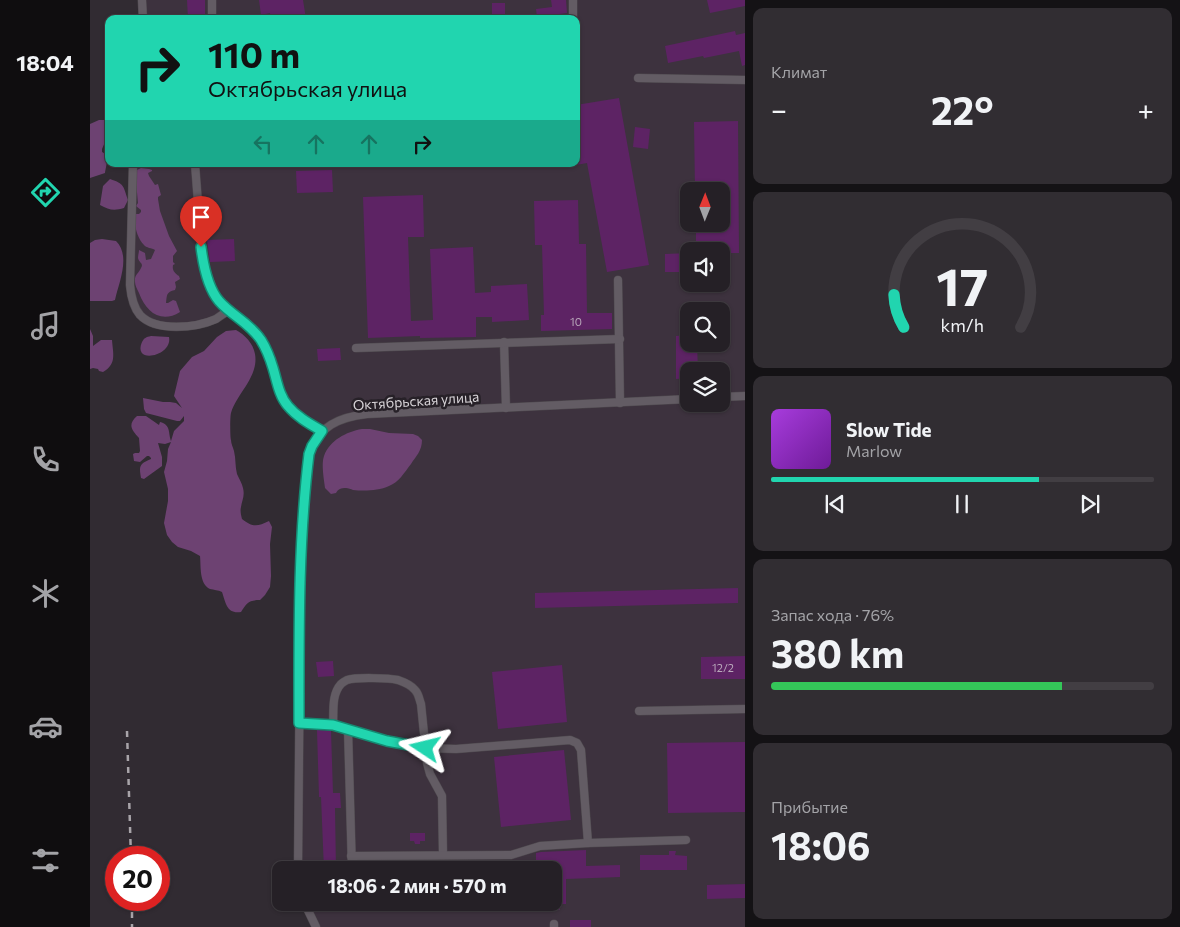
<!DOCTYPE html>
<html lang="ru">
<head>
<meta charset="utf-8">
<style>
  body { margin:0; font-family:Commissioner,sans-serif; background:#312d32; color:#f1f3f6; height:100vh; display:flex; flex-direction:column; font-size:19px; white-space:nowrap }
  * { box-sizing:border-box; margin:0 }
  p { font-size:16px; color:#a3a3a7 }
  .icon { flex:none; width:28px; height:28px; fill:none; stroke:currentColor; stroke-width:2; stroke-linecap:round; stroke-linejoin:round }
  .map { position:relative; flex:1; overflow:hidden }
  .details { display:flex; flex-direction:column; gap:8px; padding:8px; background:#141215; width:435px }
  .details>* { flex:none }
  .hud { position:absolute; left:15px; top:15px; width:475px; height:152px; border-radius:10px; box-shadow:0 1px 4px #0004,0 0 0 1px #423e43; background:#21d5af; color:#111; overflow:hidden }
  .needle { width:32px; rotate:1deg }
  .fabs { position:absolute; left:590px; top:182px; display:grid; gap:10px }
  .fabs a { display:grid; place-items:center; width:50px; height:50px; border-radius:10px; background:#252026; box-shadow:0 1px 4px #0004,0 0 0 1px #423e43; font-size:25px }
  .speed { position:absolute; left:15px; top:846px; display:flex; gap:10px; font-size:25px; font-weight:700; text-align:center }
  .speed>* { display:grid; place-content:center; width:65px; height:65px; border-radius:50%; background:#252026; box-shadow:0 1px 4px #0004,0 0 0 1px #423e43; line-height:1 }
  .speed .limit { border:8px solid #d22; background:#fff; color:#111 }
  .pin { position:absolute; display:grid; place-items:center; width:42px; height:42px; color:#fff; margin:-51px -21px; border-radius:50% 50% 50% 0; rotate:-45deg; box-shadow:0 0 5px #0007 }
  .pin .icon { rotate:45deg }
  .me { position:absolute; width:55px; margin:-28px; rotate:280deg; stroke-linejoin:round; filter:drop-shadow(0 0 4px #0008) }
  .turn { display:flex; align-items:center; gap:18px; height:105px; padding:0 20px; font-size:22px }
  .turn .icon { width:65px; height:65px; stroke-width:2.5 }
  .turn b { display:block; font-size:35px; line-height:42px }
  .lanes { display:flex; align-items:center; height:48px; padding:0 20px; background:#0003; justify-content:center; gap:25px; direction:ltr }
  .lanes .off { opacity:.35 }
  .big { font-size:38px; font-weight:700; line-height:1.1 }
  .details .widget { flex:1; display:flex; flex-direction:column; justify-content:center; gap:8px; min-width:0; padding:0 18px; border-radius:10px; background:#312d32 }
  .details .dial { align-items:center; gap:0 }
  .dial svg { height:130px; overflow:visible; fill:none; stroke:#423e43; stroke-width:7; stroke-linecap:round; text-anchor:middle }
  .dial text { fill:#f1f3f6; stroke:none }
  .song { display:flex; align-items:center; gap:15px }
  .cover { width:60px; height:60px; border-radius:8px; background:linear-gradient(135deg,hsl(280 70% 55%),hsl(280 70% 35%)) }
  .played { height:5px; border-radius:2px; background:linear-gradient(90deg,#21d5af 70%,#423e43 70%) }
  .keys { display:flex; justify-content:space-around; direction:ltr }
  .heat { display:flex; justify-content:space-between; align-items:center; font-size:28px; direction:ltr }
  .charge { height:8px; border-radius:4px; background:linear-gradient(90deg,#34c759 76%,#423e43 0) }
  .trip { position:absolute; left:182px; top:861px; width:290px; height:50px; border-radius:10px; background:#252026; box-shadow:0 1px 4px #0004,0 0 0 1px #423e43; font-weight:700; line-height:50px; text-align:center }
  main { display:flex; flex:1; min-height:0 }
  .tab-bar { display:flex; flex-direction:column; width:90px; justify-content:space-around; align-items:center; background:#0f0d0f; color:#a3a3a7 }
  .tab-bar .icon { width:35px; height:35px }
  .tab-bar .current { color:#21d5af }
  .tab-bar b { font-size:22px; color:#f1f3f6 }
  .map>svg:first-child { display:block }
</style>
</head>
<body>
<main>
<nav class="tab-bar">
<b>18:04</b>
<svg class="icon current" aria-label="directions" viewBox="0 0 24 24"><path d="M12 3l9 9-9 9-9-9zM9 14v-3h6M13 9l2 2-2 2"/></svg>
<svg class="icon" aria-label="music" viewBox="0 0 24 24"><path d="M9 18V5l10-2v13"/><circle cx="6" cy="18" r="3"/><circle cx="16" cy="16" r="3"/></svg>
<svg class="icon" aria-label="phone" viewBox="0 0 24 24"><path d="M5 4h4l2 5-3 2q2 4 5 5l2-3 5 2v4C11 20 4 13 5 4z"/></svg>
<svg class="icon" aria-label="climate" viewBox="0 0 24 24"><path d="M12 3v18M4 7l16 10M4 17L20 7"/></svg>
<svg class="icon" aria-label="car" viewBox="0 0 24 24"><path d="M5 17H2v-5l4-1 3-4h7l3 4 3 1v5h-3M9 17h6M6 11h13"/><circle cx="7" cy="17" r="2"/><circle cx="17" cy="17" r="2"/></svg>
<svg class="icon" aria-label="filters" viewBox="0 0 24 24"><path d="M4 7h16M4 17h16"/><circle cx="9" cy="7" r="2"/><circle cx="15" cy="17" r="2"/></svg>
</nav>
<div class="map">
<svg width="655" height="927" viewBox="0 0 655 927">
  <rect width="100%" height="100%" fill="#312b32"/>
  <path fill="#3d323e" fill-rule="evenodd" d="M52,0h603v927h-429l-12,-24 250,-1v-32h-256l1,-150 8,-253 15,-36 -35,-26 -26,-65 -32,-30 -26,13 -47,2 -22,-21 -1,-140h443v-145h-433zM599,191h32v33h-32zM599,251h32v33h-32zM599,311h32v33h-32zM599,371h32v33h-32z"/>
  <g fill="#6d4272">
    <path d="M9,120h7l3,2v10l-3,1 -2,4 1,5 -3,7v3c8,4 4,14 3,21l-15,5v-54z"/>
    <path d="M51,168l8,1 3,1v1l-4,2 1,3 6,9 3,-1 3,11 -3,2v2l2,12 9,25 8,15 -4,5v6l2,2 -2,1c-1,6 2,8 6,11l1,3 -5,3 1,5 -1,3c-9,2 -8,5 -9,13h2l5,-3 3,1 4,11c-19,12 -34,0 -41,-19 -2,-4 -4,-8 -4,-11 -1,-7 4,-9 6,-14 3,-5 -2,-5 -3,-10 0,-3 1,-5 1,-8l6,3 1,7 5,-1 4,-9c-3,-2 -9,-2 -11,-5 -7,-7 -11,-22 -8,-31h3l2,-2v-2l-5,-4 2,-3 -2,-21 1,-12z"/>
    <path d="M20,179c15,5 13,7 18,21l-4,8c-10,3 -15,2 -24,-3l3,-19z"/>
    <path d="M12,239l14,2c15,15 3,41 -1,59l-3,1h-22v-58l5,-3z"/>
    <path d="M0,329l3,7v10l8,-6h11c1,14 5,24 -9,32l-4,-1 -1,-2 -5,-1 -3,1z"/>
    <path d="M146,330c9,5 17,13 19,24 4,23 -18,39 -24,59 -1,3 -1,24 0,27 0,4 2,7 3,11 2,8 1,16 3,23 2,5 5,9 6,14 2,8 -1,12 -2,19 -1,4 0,8 1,12 10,8 15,8 27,2l3,6 -2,17 1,32 -1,11 -5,8 -5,5c-12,0 -13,3 -19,12 -14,2 -15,-8 -19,-20 -4,-2 -8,-2 -12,-3 -11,-5 -9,-23 -10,-33l-9,-5 -13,-4 -6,-5 -5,-7 -3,-12 4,-22v-12l-4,-17 3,-11 1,-12 3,-7 -6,2 -7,-1 4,14v9l-18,13 -3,-1c-2,-12 -2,-14 10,-19v-1l-2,-2h-2l-7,6 -6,-1 -1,-7 2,-1h4l1,-2 -1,-13c-7,-8 -12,-13 -2,-22h9l13,9 1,-3c11,3 8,10 11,19l3,-10 10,-10v-5l-4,5h-3l-31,-8 -2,-4 -1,-11 20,4h7l6,1 6,5 -8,-12 6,-25 12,-14 12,-6 13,-14 9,-6z"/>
    <path d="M61,336l18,1c4,19 -37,28 -27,5 2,-4 4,-5 9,-6z"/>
    <path d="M272,429h8l19,4 24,1 5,2 4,4c0,11 -6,16 -11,24 -7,9 -12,18 -22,22 -11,5 -25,5 -36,4 -2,-1 -5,-2 -7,-2 -5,0 -8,1 -10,5l-5,1 -6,-6c-1,-8 -4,-24 -1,-32 6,-16 22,-24 38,-27z"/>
  </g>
  <g fill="#5d2364">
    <polygon points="97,0 115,0 115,19 98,19"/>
    <polygon points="169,0 213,0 216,19 181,19 180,13 171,15"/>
    <polygon points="461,0 476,0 477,13 447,17 446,9 462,7"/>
    <polygon points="617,0 655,0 655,6 620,13"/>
    <rect x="402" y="3" width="13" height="16"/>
    <polygon points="645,31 646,35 655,33 655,65 652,66 649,51 614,58 613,56 578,63 575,46"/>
    <polygon points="529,98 559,265 517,272 497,163 486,165 486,105"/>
    <polygon points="648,121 649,253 631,253 631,251 606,251 606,224 631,224 631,191 605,191 604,122"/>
    <polygon points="545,127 560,129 558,149 543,147"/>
    <polygon points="242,170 243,192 207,193 206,171"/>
    <polygon points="333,195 334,237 318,237 321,321 343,320 340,249 383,247 385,293 401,292 401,286 437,284 439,320 402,322 402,317 386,317 386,337 330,338 330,336 278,338 273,197"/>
    <polygon points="488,200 489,244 496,244 497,313 522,313 522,329 451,331 451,315 454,315 452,245 445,245 444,201"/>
    <polygon points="144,239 145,261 120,262 117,240"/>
    <polygon points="599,253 599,272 575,272 575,254"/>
    <polygon points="599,335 599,344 607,344 608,371 599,371 599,378 586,379 586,336"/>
    <polygon points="250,348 251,360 228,361 227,349"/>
    <polygon points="648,588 648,603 445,608 445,593"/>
    <polygon points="655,656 655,679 611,679 611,657"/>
    <polygon points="243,661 244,676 228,677 226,662"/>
    <polygon points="472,665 477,722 408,729 402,672"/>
    <polygon points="227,730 241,731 243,793 250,793 251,808 245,808 246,870 234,870 231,797 229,797"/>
    <polygon points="655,742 655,812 578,813 577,743"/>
    <polygon points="474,750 481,820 411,827 404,757"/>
    <polygon points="320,833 335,833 335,841 330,841 330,844 325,844 324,841 320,841"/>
    <polygon points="496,850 496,866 530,865 530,877 476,879 476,904 470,904 470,910 444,911 444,902 464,902 464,870 446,870 446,853 451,852"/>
    <polygon points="579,851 586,851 585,855 597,856 597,870 550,870 550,855 579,855"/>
    <polygon points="655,884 655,898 617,899 617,885"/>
    <rect x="480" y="920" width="21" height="7"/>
  </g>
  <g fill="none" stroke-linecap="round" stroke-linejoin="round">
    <defs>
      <g id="minor">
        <polyline points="52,0 53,19"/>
        <polyline points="483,0 483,19"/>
        <polyline points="122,19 122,0"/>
        <polyline points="548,78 655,80"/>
        <path d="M43,164l-3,121c1,11 3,22 10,30 16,17 56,13 76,4 4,-3 9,-6 13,-9"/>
        <polyline points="105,164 112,254 116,270 124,293 128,300 158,324 171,340 178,352 190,394 197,405 205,413 232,431"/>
        <polyline points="528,280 530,403"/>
        <polyline points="414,342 416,408"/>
        <polyline points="266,348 530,339"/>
        <polyline points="631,397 655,396"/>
        <polyline points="549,711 655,709"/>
        <polyline points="209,723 241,725 297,741 317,745 335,748 366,749 480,740 487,743 491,750 498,843"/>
        <path d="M243,725c1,-13 -2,-30 8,-41 2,-2 4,-3 6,-4 9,-3 42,-2 51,0 6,2 13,5 17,10 4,4 4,9 6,14l6,59 3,11 12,22 1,59"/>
        <polyline points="258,729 262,870"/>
        <polyline points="261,856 421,855 450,846 498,843 596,840"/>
        <path d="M208,870c0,-73 1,-146 2,-220 0,-65 1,-131 9,-196 9,-28 31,-37 58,-40l322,-15"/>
        <polyline points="214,902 226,927"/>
        <polyline points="464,924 464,927"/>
      </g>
    </defs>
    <use href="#minor" stroke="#4e494e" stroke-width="9"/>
    <use href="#minor" stroke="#635c64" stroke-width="8"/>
    <g stroke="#a8a4a9" stroke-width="2.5" stroke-dasharray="6 6" stroke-linecap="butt">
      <polyline points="37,731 41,858"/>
      <polyline points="42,900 42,927"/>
    </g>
  </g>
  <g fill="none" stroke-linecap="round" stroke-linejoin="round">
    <defs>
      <path id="route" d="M111,247c2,16 7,41 18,54 13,15 30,21 42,39 5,8 9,18 12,28 4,13 6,28 15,38 9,11 22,18 34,25l-10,15 -3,8c-11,89 -10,180 -10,269l34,2 54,16 38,7"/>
    </defs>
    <use href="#route" stroke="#158a72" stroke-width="12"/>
    <use href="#route" stroke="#21d5af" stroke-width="9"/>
  </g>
  <g text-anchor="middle" stroke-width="5" stroke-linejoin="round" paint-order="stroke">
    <g font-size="11" fill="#b8a7ba">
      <text x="486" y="326">10</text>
      <text x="633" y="672">12/2</text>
    </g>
    <g font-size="14" fill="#d7d3d7" stroke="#272128">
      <text transform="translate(326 401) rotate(-4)" y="5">Октябрьская улица</text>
    </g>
  </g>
</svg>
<div class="fabs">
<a><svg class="needle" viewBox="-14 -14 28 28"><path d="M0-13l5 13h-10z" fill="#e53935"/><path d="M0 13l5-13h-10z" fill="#a3a3a7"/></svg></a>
<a><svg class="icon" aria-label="sound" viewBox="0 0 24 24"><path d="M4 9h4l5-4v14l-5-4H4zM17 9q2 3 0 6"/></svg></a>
<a><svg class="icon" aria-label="search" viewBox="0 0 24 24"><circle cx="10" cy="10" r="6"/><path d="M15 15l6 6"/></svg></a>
<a><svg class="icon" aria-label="layers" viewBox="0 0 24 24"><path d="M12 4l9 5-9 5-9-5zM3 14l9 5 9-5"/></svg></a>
</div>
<div class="speed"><div class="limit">20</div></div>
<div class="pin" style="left:111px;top:247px;background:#d93025"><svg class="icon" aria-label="arrive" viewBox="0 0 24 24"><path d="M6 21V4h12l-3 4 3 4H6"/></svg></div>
<svg class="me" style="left:335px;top:748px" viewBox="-20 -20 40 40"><path d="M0-17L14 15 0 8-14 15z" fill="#21d5af" stroke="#fff" stroke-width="4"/></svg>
<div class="trip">18:06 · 2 мин · 570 m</div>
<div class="hud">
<div class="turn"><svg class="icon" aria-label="right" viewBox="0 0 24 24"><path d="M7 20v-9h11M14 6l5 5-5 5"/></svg><div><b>110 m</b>Октябрьская улица</div></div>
<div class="lanes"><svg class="icon off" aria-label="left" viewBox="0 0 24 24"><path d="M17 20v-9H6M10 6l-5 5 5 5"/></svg><svg class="icon off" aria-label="ahead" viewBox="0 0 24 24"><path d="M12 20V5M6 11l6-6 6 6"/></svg><svg class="icon off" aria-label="ahead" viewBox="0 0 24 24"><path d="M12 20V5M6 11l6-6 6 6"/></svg><svg class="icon" aria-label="right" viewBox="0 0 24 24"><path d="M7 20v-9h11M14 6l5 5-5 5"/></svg></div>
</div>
</div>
<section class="details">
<div class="widget"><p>Климат</p>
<div class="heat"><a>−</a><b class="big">22°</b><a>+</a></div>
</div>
<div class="widget dial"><svg viewBox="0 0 100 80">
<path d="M14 69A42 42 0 1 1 86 69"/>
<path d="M14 69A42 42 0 0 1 8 49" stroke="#21d5af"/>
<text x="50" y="56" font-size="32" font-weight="700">17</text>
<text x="50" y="72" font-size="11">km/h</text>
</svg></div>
<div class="widget">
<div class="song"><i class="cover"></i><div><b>Slow Tide</b><p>Marlow</p></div></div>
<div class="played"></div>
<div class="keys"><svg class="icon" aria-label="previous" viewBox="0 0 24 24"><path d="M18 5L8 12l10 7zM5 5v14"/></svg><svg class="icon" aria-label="pause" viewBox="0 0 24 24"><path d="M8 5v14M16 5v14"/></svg><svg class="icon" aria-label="next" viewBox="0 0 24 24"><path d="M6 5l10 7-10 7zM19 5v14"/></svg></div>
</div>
<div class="widget"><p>Запас хода · 76%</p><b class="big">380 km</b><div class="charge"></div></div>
<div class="widget"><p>Прибытие</p><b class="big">18:06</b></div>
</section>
</main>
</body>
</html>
